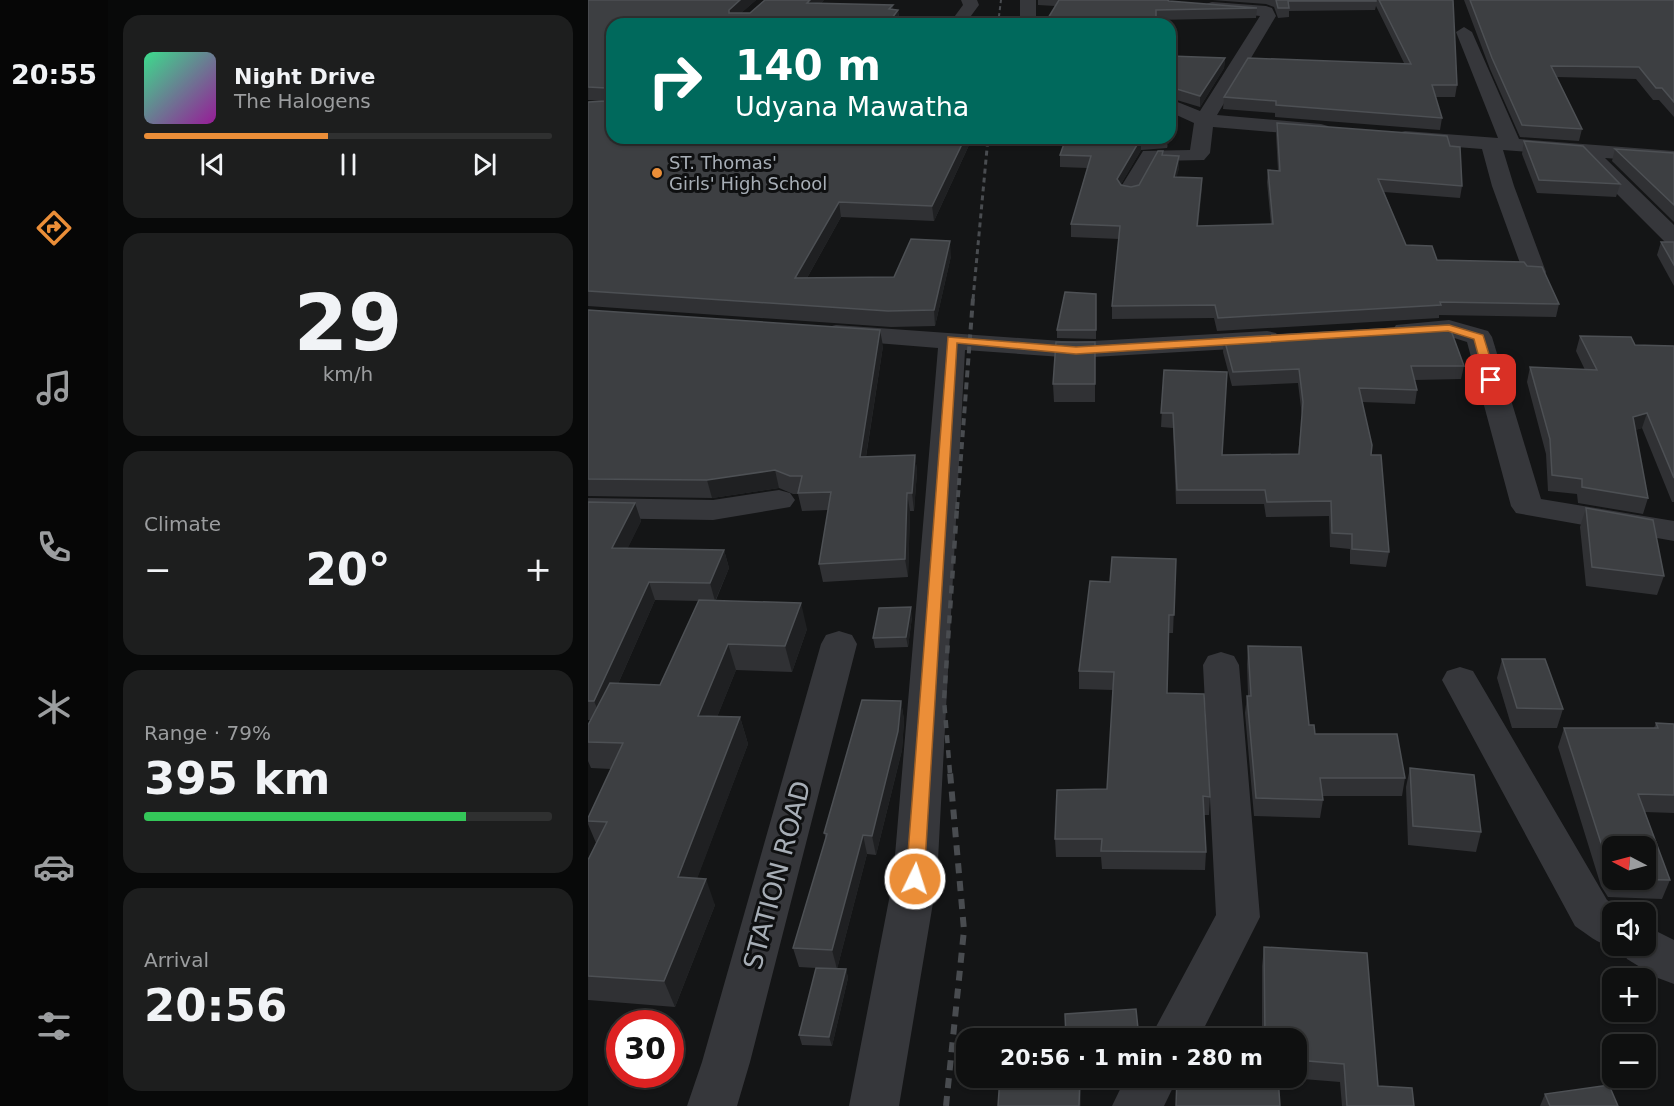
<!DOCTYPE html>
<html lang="en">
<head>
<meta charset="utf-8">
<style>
  body { margin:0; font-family:"DejaVu Sans",sans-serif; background:#1d1e1e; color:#f1f3f6; height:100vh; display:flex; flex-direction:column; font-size:22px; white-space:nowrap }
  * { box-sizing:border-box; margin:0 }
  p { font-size:20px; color:#9b9d9f }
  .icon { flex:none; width:33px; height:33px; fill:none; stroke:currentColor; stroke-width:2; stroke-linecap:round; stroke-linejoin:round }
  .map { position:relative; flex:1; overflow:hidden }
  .panel { display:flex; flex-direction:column; gap:15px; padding:15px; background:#080909; width:480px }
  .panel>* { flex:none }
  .guide { position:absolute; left:18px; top:18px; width:570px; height:126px; border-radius:18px; box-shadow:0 2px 4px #0004,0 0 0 2px #2f3030; background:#00695c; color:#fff; overflow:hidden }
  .needle { width:39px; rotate:276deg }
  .tools { position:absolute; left:1014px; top:836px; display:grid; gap:12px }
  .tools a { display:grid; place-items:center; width:54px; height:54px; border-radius:12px; background:#0f1010; box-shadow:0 2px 4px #0004,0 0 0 2px #2f3030; font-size:30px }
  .speed { position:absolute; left:18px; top:1010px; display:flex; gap:12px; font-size:30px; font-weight:700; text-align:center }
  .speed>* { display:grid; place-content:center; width:78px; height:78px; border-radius:50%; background:#0f1010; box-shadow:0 2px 4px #0004,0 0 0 2px #2f3030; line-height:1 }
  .speed .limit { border:9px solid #d22; background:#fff; color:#111 }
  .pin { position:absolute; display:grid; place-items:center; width:51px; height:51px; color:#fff; margin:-26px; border-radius:12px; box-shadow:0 3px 9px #0006 }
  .me { position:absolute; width:66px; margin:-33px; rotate:4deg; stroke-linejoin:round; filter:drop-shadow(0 0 4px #0008) }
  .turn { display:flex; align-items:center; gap:21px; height:126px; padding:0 30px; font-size:27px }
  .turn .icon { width:78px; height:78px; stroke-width:2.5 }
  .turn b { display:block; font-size:42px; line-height:51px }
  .big { font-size:45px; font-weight:700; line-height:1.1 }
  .panel .widget { flex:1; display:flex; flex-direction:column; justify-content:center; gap:9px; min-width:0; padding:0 21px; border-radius:18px; background:#1d1e1e }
  .panel .dial { align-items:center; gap:0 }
  .dial b { font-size:78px; line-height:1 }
  .song { display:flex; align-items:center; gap:18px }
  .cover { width:72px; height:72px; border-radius:9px; background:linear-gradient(135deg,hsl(150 70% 55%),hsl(300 70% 35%)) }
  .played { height:6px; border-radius:3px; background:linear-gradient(90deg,#eb8e38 45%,#2f3030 45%) }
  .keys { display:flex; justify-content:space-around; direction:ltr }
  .heat { display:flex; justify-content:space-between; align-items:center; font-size:33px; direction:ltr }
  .charge { height:9px; border-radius:4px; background:linear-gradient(90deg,#34c759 79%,#2f3030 0) }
  .trip { position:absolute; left:368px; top:1028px; width:351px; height:60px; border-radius:18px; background:#0f1010; box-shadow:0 2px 4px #0004,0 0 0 2px #2f3030; font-weight:700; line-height:60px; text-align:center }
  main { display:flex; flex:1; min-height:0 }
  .menu { display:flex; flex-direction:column; width:108px; justify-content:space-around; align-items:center; background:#060606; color:#9b9d9f }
  .menu .icon { width:42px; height:42px }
  .menu .selected { color:#eb8e38 }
  .menu b { font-size:27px; color:#f1f3f6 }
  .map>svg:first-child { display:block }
</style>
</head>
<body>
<main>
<nav class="menu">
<b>20:55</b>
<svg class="icon selected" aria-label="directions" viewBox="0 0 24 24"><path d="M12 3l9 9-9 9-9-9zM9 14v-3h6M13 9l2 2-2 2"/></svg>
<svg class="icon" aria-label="music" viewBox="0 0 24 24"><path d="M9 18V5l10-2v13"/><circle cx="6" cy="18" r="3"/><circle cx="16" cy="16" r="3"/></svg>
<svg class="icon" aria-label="phone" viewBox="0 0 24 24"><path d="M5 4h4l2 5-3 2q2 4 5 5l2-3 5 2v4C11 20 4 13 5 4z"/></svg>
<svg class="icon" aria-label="climate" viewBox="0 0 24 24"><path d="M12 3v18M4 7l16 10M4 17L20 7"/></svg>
<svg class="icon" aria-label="car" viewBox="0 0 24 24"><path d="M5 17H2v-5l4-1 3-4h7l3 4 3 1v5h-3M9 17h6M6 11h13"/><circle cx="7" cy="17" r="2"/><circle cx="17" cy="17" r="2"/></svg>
<svg class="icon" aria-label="filters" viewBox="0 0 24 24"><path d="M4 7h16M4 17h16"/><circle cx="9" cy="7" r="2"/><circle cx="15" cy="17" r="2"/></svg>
</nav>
<section class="panel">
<div class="widget">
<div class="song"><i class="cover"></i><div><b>Night Drive</b><p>The Halogens</p></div></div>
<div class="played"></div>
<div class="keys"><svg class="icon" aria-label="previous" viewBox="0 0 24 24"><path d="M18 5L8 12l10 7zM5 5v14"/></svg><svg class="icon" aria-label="pause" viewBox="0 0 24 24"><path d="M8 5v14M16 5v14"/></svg><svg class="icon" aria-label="next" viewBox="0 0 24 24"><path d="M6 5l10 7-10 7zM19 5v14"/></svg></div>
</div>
<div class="widget dial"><b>29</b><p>km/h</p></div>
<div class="widget"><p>Climate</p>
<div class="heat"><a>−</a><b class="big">20°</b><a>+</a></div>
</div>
<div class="widget"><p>Range · 79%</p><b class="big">395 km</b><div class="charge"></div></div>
<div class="widget"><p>Arrival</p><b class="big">20:56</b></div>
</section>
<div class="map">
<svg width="1086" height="1106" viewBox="0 0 1086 1106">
  <rect width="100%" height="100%" fill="#141516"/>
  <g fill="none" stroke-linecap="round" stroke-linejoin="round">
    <g fill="#36373b" fill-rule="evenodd">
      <polygon points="373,0 389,0 391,5 377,24 361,24 375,5"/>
      <rect x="432" y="0" width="16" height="24"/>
      <polygon points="624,2 678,6 684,8 688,16 629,115 733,124 740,126 743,130 740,134 733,136 625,127 622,153 616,160 569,161 550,195 542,197 534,195 531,190 555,151 602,150 606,123 582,112 582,99 612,111 672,16 618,10 616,7 618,4"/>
      <polygon points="876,27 884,32 931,139 1086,151 1086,163 1017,158 1086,225 1086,245 1078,243 1008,173 994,156 915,150 926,186 958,272 955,277 946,279 937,277 904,186 894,149 817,143 810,141 807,137 810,133 817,131 910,138 868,32"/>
      <polygon points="861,320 900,331 904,337 953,499 1086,521 1086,541 928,513 923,506 879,342 860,336 817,339 808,337 804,331 808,325"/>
      <polygon points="248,325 488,342 679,331 688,333 692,339 688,345 679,347 488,358 377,350 349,879 311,1106 261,1106 305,879 350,348 239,339 235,333 239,327"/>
      <polygon points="191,490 202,493 207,500 202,507 125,520 0,518 0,498 125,500"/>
      <polygon points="251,631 264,635 269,644 162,1062 149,1106 99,1106 114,1062 233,644 238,635"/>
      <polygon points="633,652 646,656 651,665 672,917 611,1038 562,1038 628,915 615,665 620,656"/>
      <path d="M872,667l13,4 134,229 19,12h-14v33h4c-14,3 -29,-11 -41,-19l-133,-246 5,-9z"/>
      <polygon points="1058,926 1086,940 1086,984 1070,978 1039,959 1032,945 1058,945"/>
      <polygon points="538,1077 590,1077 576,1106 524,1106"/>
    </g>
    <polyline stroke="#494c50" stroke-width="2" stroke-dasharray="4 3" stroke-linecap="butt" points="410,24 413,0"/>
    <polyline stroke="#494c50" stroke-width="3" stroke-dasharray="5 4" stroke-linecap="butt" points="385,299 400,138"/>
    <polyline stroke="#494c50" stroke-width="4" stroke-dasharray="7 5" stroke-linecap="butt" points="369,509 385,298"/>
    <polyline stroke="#494c50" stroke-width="4.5" stroke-dasharray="8 7" stroke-linecap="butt" points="362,773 356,700 369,507"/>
    <polyline stroke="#494c50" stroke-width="6" stroke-dasharray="10 8" stroke-linecap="butt" points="358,1106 376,930 362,772"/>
  </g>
  <g fill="#303134" fill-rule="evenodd">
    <polygon points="0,0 168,0 153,13 162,13 236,0 233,3 310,10 311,18 24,138 382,138 382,143 346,221 253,217 219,278 306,277 363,256 347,326 303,327 0,306 0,102 12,101 0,100"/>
    <polygon points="450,0 579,0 581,1 669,8 668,18 568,20 467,6 450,5"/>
    <polygon points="624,0 865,0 869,85 867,97 847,97 854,118 852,130 687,117 687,113 635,109 636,97 816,63 788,6 787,10 701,11 701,17 690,18 686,7 678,4"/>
    <polygon points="876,0 1086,0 1086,117 1071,100 1065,100 1048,79 969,77 994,129 991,141 932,137 902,69"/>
    <polygon points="582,56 637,58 636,68 612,107 582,98"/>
    <polygon points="689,123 874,186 872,198 796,192 818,245 849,260 971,304 968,317 851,315 851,318 629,331 626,318 524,319 524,306 531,239 483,237 483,224 499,168 472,167 472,155 476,144 435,140 434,138 582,138 579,148 553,150 533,184 543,187 551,185 575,155 591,156 591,168 588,177 614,178 610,226 683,224 679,182 680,170 690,171 688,134"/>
    <polygon points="936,141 1032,184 1028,197 949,193 934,154"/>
    <polygon points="1027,149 1086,153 1086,222 1024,161"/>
    <polygon points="1073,242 1086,242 1086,286 1069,255"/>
    <polygon points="508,294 508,339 469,338 469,330"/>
    <polygon points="0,310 295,346 278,457 327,455 329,472 326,511 322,511 320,577 235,582 231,564 240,510 214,511 210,494 205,494 191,488 124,498 0,496"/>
    <polygon points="992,336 1047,345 1086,346 1086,502 1084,502 1054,428 1047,430 1060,498 1055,514 990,503 989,494 960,491 958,454 939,382 942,367 997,370 988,351"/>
    <polygon points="636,338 876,366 873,379 827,380 829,390 827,404 774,402 783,455 801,552 798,567 762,564 762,549 742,547 741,516 678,517 676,504 588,504 585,428 573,427 576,370 634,455 710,454 714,416 710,383 644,386 635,352"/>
    <polygon points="507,342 507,402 466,402 465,384"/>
    <path d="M0,502l47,1 6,18 -14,28 97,1 5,18 -13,32 91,29 -15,43 -56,-2 -19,47h23l8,27 -51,134 18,27 -40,102 -87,-7v-140l8,-17 -8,-19v-6l23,-49 -20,-1 -3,-7v-36l3,-5h-3zM67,600l44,1 -39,84 -42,-1z"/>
    <polygon points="998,508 1076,576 1069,595 998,586 992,527"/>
    <polygon points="588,559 585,633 581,633 579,693 622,797 621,815 616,815 618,852 617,870 514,869 513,857 468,857 467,839 519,789 525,690 491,689 491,671 522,582"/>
    <polygon points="324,617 320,647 287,648 285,638"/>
    <polygon points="660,646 727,734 817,778 814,796 734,796 735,800 732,818 666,816 657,713 659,696 660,696 659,664"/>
    <polygon points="914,659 975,709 969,728 924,728 909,678"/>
    <polygon points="313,701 316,720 314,750 288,855 279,854 249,969 258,969 260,978 244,1046 214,1045 211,1035 228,968 211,967 205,948 238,839 236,833"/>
    <path d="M1068,723l18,1v89l-29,-1 25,68 -8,19 -54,-2 -7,-11 -43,-139 6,-19h90zM1024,846l34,33h-34z"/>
    <polygon points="822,768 893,832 888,852 820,845 818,787"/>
    <polygon points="676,947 790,1086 826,1106 754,1106 752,1082 690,1077 589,1077 708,1077 708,1038 674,1038 674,966"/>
    <polygon points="957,1094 1030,1106 952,1106"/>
  </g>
  <g fill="#1f2022">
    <polygon points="152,0 168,0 143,22 141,10"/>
    <polygon points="222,0 236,0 221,15 219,3"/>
    <polygon points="305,5 306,15 310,10 311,22 304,24 301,9"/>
    <polygon points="355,18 356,24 351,24"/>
    <polygon points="637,58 636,68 612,107 612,96"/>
    <polygon points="588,106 587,117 582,137 582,126"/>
    <polygon points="377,138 382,138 382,143 346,221 344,206"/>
    <polygon points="553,138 553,150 529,191 529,179"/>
    <polygon points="579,138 582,138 579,148"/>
    <polygon points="591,156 591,168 586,189 586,177"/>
    <polygon points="614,178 614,190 609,238 609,226"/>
    <polygon points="251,202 253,217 210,294 207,278"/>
    <polygon points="362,241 363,256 347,326 346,310"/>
    <polygon points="292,330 295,346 275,475 272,457"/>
    <polygon points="1059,413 1054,428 1040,432 1045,417"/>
    <polygon points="327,455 329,472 326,511 324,493"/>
    <polygon points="187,470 191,488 124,498 119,480"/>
    <polygon points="319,493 322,511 320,577 317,559"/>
    <polygon points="47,503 53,521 31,566 24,548"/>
    <polygon points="136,550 141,568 127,601 122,583"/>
    <polygon points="61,582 67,600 14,720 6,701"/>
    <polygon points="213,603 219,629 204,672 197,646"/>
    <polygon points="323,607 324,617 320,647 318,637"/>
    <polygon points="140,644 148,670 119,742 110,716"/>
    <polygon points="313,701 316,720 314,750 288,855 284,836"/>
    <polygon points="152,717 160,744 100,903 90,877"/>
    <polygon points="275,835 279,854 249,969 244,950"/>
    <polygon points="118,879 127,905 87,1007 76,981"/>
    <polygon points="258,969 260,978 244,1046 241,1037"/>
    <polygon points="492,1077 493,1077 493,1106 491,1106"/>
  </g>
  <g fill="#3d3f42" stroke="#4d5054" stroke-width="1.5">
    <polygon points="0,0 152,0 141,10 141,13 162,13 177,0 222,0 219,3 305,5 301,9 310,10 304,18 355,18 351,24 24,24 24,138 377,138 344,206 251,202 207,278 306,277 323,239 362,241 346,310 300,311 0,291 0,102 18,101 23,94 18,88 0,87"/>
    <polygon points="471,0 579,0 581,1 669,8 568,10 568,24 457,24 457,23"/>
    <polygon points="688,0 788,0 788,1 700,1 701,8 690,8"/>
    <polygon points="791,0 865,0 869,85 844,85 854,118 688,105 688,101 636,97 660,58 823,64"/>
    <polygon points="882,0 1086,0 1086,102 1074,88 1068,88 1051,67 963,66 994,129 934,125 904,58"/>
    <polygon points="582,56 637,58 612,96 582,87"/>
    <polygon points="582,102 588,106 582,126"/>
    <polygon points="689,123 859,136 862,146 872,147 874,186 790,179 818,245 844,246 849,260 936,262 939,266 954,267 971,304 852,302 853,305 630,318 627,305 524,306 532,226 483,224 503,156 472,155 478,138 557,138 553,138 529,179 533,185 543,187 551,185 570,151 575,151 574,155 591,156 586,177 614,178 609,226 685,224 680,170 692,171"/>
    <polygon points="936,141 995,146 1032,184 951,180"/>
    <polygon points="1027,149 1086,153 1086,205"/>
    <polygon points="1073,242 1086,242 1086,265"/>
    <polygon points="477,292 508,294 508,330 469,330"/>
    <polygon points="0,310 292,330 272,457 327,455 324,493 319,493 317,559 231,564 243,492 210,493 214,476 202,476 187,470 119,480 0,479"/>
    <polygon points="861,325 876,366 823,366 829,390 771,388 784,445 783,455 793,455 801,552 764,549 764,534 744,533 743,501 679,502 677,490 589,490 585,413 573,413 576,370 639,372 634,455 711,454 715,402 711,369 645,372 636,338"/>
    <polygon points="992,336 1043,337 1047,345 1086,346 1086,478 1059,413 1045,417 1060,498 994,487 994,479 964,475 962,439 942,367 1009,370"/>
    <polygon points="468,342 507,342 507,384 465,384"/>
    <polygon points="0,502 47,503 24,548 136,550 122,583 61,582 6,701 0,701"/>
    <polygon points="998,508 1065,520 1076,576 1004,567"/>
    <polygon points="524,557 588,559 586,615 581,615 579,693 616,694 622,797 615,796 618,852 513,851 514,839 467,839 469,790 519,789 526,672 491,671 502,581 522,582"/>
    <polygon points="111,600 213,603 197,646 140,644 110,716 152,717 90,877 118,879 76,981 0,976 0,860 19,822 0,821 0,818 35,743 0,742 0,725 22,683 72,685"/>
    <polygon points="323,607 318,637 285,638 291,608"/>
    <polygon points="660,646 713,647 721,725 726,725 727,734 809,734 817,778 732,778 735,800 668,798 659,696 663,696"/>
    <polygon points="914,659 957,659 975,709 929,708"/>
    <polygon points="274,700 313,701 310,731 284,836 275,835 244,950 205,948 239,834 236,833"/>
    <polygon points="1068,723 1086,724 1086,795 1050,794 1082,880 1027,879 1058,879 1058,846 1024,846 1024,874 1021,868 976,728 1070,728"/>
    <polygon points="822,768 886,775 893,832 825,826"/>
    <polygon points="676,947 779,953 790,1086 824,1088 826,1106 759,1106 756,1064 708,1060 708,1038 677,1038"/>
    <polygon points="228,968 258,969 241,1037 211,1035"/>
    <polygon points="548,1009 551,1038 478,1038 477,1014"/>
    <polygon points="412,1077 492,1077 491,1106 410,1106"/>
    <polygon points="589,1077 690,1077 692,1106 588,1106"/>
    <polygon points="1021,1085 1030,1106 962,1106 957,1094"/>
  </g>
  <polygon fill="#eb8e38" stroke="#995c24" stroke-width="1.5" points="861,325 895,335 909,380 907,382 899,382 897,380 886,339 860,331 488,354 369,343 336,879 333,884 327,887 321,884 318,879 360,337 488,347"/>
  <circle fill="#eb8e38" stroke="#0f1011" stroke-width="2" cx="69" cy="173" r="6"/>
  <g text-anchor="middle" stroke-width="6" stroke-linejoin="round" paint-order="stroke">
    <g font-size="18" fill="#a7aeb6" stroke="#0f1011" text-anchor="start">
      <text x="81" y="169">ST. Thomas'<tspan x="81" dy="21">Girls' High School</tspan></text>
    </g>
    <g font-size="26" fill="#a7aeb6" stroke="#0f1011">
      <text transform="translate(189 875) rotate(-75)" y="9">STATION ROAD</text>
    </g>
  </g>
</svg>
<div class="tools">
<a><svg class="needle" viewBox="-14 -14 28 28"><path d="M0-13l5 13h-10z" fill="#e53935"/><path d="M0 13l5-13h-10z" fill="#9b9d9f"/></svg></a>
<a><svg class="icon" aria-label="sound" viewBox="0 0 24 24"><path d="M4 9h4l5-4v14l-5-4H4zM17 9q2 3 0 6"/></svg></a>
<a>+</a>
<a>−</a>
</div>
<div class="speed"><div class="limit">30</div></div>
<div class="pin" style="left:903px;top:380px;background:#d93025"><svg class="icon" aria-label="arrive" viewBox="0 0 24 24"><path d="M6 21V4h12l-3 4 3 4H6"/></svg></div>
<svg class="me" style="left:327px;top:879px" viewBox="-20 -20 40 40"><circle r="17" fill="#eb8e38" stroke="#fff" stroke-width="3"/><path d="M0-11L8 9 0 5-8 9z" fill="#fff"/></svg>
<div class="trip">20:56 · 1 min · 280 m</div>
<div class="guide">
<div class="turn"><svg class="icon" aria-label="right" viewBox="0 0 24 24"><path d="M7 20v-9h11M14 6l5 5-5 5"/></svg><div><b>140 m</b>Udyana Mawatha</div></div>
</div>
</div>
</main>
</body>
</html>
